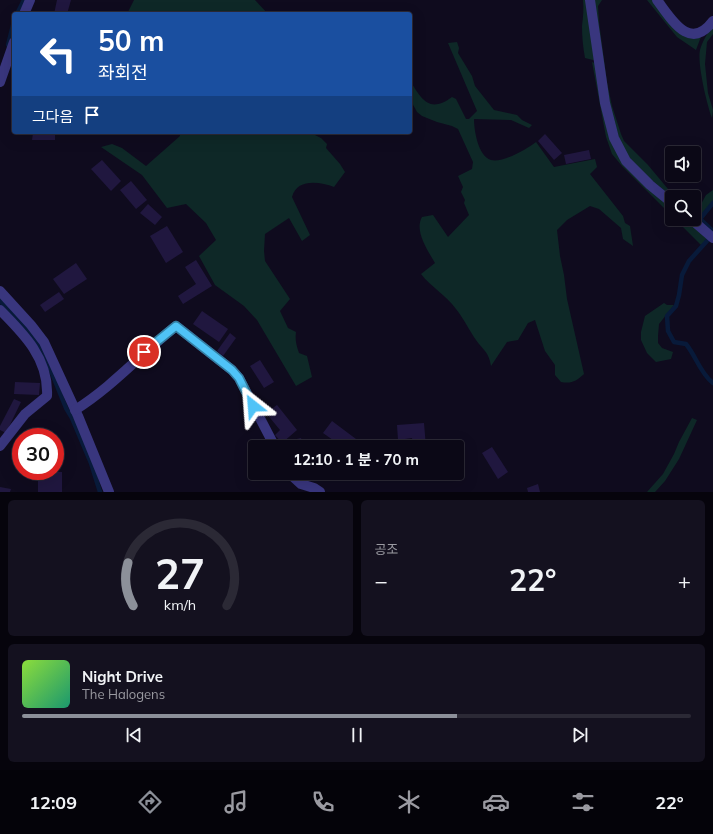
<!DOCTYPE html>
<html lang="ko">
<head>
<meta charset="utf-8">
<style>
  body { margin:0; font-family:Mulish,"Noto Sans KR",sans-serif; background:#14111f; color:#f1f3f6; height:100vh; display:flex; flex-direction:column; font-size:15px; white-space:nowrap }
  * { box-sizing:border-box; margin:0 }
  p { font-size:13px; color:#9a9aa1 }
  .icon { flex:none; width:22px; height:22px; fill:none; stroke:currentColor; stroke-width:2; stroke-linecap:round; stroke-linejoin:round }
  .map { position:relative; height:492px; overflow:hidden }
  .details { display:flex; flex-direction:column; gap:8px; padding:8px; background:#06040c; flex:1 }
  .details>* { flex:none }
  .banner { position:absolute; left:12px; top:12px; width:400px; height:122px; border-radius:4px; box-shadow:0 4px 16px #0002,0 0 0 1px #2b2935; background:#1a4fa0; color:#fff; overflow:hidden }
  .buttons { position:absolute; left:665px; top:146px; display:grid; gap:8px }
  .buttons a { display:grid; place-items:center; width:36px; height:36px; border-radius:4px; background:#0b0816; box-shadow:0 4px 16px #0002,0 0 0 1px #2b2935; font-size:20px }
  .speed { position:absolute; left:12px; top:428px; display:flex; gap:8px; font-size:20px; font-weight:700; text-align:center }
  .speed>* { display:grid; place-content:center; width:52px; height:52px; border-radius:50%; background:#0b0816; box-shadow:0 4px 16px #0002,0 0 0 1px #2b2935; line-height:1 }
  .speed .limit { border:6px solid #d22; background:#fff; color:#111 }
  .pin { position:absolute; display:grid; place-items:center; width:34px; height:34px; color:#fff; margin:-17px; border:2px solid #fff; border-radius:50%; box-shadow:0 1px 4px #0007 }
  .me { position:absolute; width:44px; margin:-22px; rotate:332deg; stroke-linejoin:round; filter:drop-shadow(0 0 3px #0008) }
  .turn { display:flex; align-items:center; gap:14px; height:84px; padding:0 20px; font-size:18px }
  .turn .icon { width:52px; height:52px; stroke-width:2.5 }
  .turn b { display:block; font-size:28px; line-height:34px }
  .then { display:flex; align-items:center; height:38px; padding:0 20px; background:#0003; gap:8px; font-size:15px }
  .big { font-size:30px; font-weight:700; line-height:1.1 }
  .details .widget { flex:1; display:flex; flex-direction:column; justify-content:center; gap:6px; min-width:0; padding:0 14px; border-radius:6px; background:#14111f }
  .details .dial { align-items:center; gap:0 }
  .dial svg { height:104px; overflow:visible; fill:none; stroke:#2b2935; stroke-width:7; stroke-linecap:round; text-anchor:middle }
  .dial text { fill:#f1f3f6; stroke:none }
  .song { display:flex; align-items:center; gap:12px }
  .cover { width:48px; height:48px; border-radius:6px; background:linear-gradient(135deg,hsl(90 70% 55%),hsl(160 70% 35%)) }
  .played { height:4px; border-radius:2px; background:linear-gradient(90deg,#8c9099 65%,#2b2935 65%) }
  .keys { display:flex; justify-content:space-around; direction:ltr }
  .heat { display:flex; justify-content:space-between; align-items:center; font-size:22px; direction:ltr }
  .details .tiles { flex:1; display:grid; gap:8px; grid-template-columns:1fr 1fr }
  .widget:last-child { grid-column:span 2 }
  .trip { position:absolute; left:248px; top:440px; width:216px; height:40px; border-radius:4px; background:#0b0816; box-shadow:0 4px 16px #0002,0 0 0 1px #2b2935; font-weight:700; line-height:40px; text-align:center }
  .tab-bar { display:flex; height:64px; justify-content:space-around; align-items:center; background:#040309; color:#9a9aa1 }
  .tab-bar .icon { width:28px; height:28px }
  .tab-bar .on { color:#8c9099 }
  .tab-bar b { font-size:18px; color:#f1f3f6 }
  .map>svg:first-child { display:block }
</style>
</head>
<body>
<div class="map">
<svg width="713" height="492" viewBox="0 0 713 492">
  <rect width="100%" height="100%" fill="#0f0b1e"/>
  <g fill="#0e2827">
    <polygon points="134,0 255,0 268,14 127,14"/>
    <path d="M583,0h5l9,61 -12,-3c-2,-11 -3,-21 -3,-32 1,-9 2,-17 1,-26z"/>
    <polygon points="593,0 602,0 598,6 599,22 607,82 612,106 621,134 624,141 648,165 673,195 677,197 672,197 639,170 622,148 608,103"/>
    <polygon points="647,0 653,0 675,27 702,34 696,50 677,37"/>
    <path d="M713,26v8l-6,8 -2,22 3,29 5,17 -1,8c-5,-13 -15,-55 -12,-68 2,-8 8,-18 13,-24z"/>
    <path d="M457,42l2,6 -1,5 14,23 3,10 19,24 23,5 5,5 10,5 -3,3 -18,-8 -37,-1c0,11 4,37 17,41 12,3 36,-11 45,-18l18,25 41,-8 2,8 -7,7 33,42 2,7 5,3 3,20 -10,-7 -2,-11 -22,-19 -9,-3 -23,14 -10,10 3,26 4,19 3,24 17,75c-8,7 -12,10 -23,8l-6,-7v-10l-10,-14 -10,-31 -7,3 -10,17 -11,2 -16,24c-2,-14 -8,-16 -15,-26 -7,-10 -12,-21 -20,-31 -10,-14 -25,-22 -35,-35l14,-11c-7,-12 -21,-32 -13,-46l11,-2 15,22 21,-22 -5,-12 1,-3 -4,-8 2,-5 -5,-11 14,-7 1,-7 -15,-33 -6,-3 -15,-4 -15,-6 -5,-4 -7,-13v-18c12,18 19,33 42,16l4,2 10,20h3l8,-8 -29,-68z"/>
    <polygon points="592,62 597,64 612,139 672,206 672,216 622,166 612,154 606,137"/>
    <path d="M180,132h133l2,3 6,3 6,6 -1,4 14,16 5,8 -11,15c-14,-5 -37,-9 -42,10l18,38 -8,6 -13,-23 -24,16 -1,17 1,10 25,38 -10,12 8,17 8,4c-1,7 0,13 3,21l8,3 5,21 -16,9 -39,-66 -13,-14 -29,-21 -16,-29 17,-16 -10,-17 -20,-19 -19,4 -25,-33 -41,-28 11,-3 10,4 24,18 34,-30z"/>
    <polygon points="713,190 713,201 698,219 694,217 706,195"/>
    <polygon points="675,219 687,219 710,238 707,241 706,240 701,245"/>
    <polygon points="664,303 667,305 674,305 659,324 658,336 658,343 662,348 673,352 671,359 656,362 647,353 641,340 641,332 645,316"/>
    <polygon points="692,418 697,420 679,459 665,481 655,492 647,492 663,474 674,454 679,442"/>
  </g>
  <g fill="none" stroke-linecap="round" stroke-linejoin="round">
    <g stroke="#081a3a" stroke-width="4.5">
      <polyline points="17,14 24,0"/>
      <polyline points="8,45 14,21"/>
      <polyline points="713,203 700,219 713,231"/>
      <path d="M707,241l-18,20 -7,14 -3,20 -3,11 -9,10 1,15 6,11 12,2c10,12 14,29 27,39"/>
      <polyline points="0,301 30,332 47,361 66,408 72,418 91,463 100,492"/>
    </g>
  </g>
  <g fill="#20173f">
    <polygon points="57,0 71,0 67,14 54,14"/>
    <polygon points="33,133 55,133 55,140 32,140"/>
    <polygon points="545,134 562,153 554,160 538,141"/>
    <polygon points="589,150 591,159 566,164 564,155"/>
    <polygon points="102,160 121,181 111,191 91,169"/>
    <polygon points="131,181 147,200 136,209 120,190"/>
    <polygon points="148,204 162,217 155,225 140,213"/>
    <polygon points="167,226 183,252 166,263 150,236"/>
    <polygon points="196,260 212,286 183,304 178,296 196,284 185,267"/>
    <polygon points="76,263 87,279 64,294 53,279"/>
    <polygon points="59,292 64,299 45,312 40,305"/>
    <polygon points="202,311 228,329 219,342 193,324"/>
    <polygon points="230,333 236,338 223,356 217,351"/>
    <polygon points="260,360 274,382 264,388 250,366"/>
    <polygon points="15,382 40,383 39,395 14,394"/>
    <polygon points="14,399 21,402 6,433 0,430 0,426"/>
    <polygon points="277,405 297,430 282,443 275,435 280,430 266,413"/>
    <polygon points="332,421 356,439 350,447 339,447 340,445 323,433"/>
    <polygon points="424,423 426,447 413,447 412,438 398,440 397,425"/>
    <polygon points="301,438 304,447 290,447 288,441"/>
    <polygon points="492,447 508,472 498,479 482,453"/>
    <polygon points="38,471 62,472 62,492 38,492"/>
    <polygon points="538,484 540,492 528,492 527,488"/>
    <polygon points="0,487 11,489 10,492 0,492"/>
  </g>
  <g fill="none" stroke-linecap="round" stroke-linejoin="round">
    <g stroke="#39367e" stroke-width="10">
      <polyline points="590,0 605,103 614,138 626,161 650,185 672,203"/>
      <path d="M657,0c15,20 33,52 56,21"/>
      <polyline points="24,14 30,0"/>
      <polyline points="0,82 14,42"/>
      <polyline points="691,219 713,238"/>
      <polyline points="0,291 31,325 44,342 78,416 109,492"/>
      <path d="M0,310c24,24 49,49 47,86l-22,18 -25,32"/>
      <path d="M75,410c37,-23 67,-57 101,-84l56,44 7,8 36,69"/>
      <polyline points="289,473 301,484 314,488 320,492"/>
    </g>
  </g>
  <g fill="none" stroke-linecap="round" stroke-linejoin="round">
    <defs>
      <polyline id="route" points="144,352 176,326 232,370 239,378 253,406"/>
    </defs>
    <use href="#route" stroke="#337fa1" stroke-width="10"/>
    <use href="#route" stroke="#4fc3f7" stroke-width="7"/>
  </g>
</svg>
<div class="buttons">
<a><svg class="icon" aria-label="sound" viewBox="0 0 24 24"><path d="M4 9h4l5-4v14l-5-4H4zM17 9q2 3 0 6"/></svg></a>
<a><svg class="icon" aria-label="search" viewBox="0 0 24 24"><circle cx="10" cy="10" r="6"/><path d="M15 15l6 6"/></svg></a>
</div>
<div class="speed"><div class="limit">30</div></div>
<div class="pin" style="left:144px;top:352px;background:#d93025"><svg class="icon" aria-label="arrive" viewBox="0 0 24 24"><path d="M6 21V4h12l-3 4 3 4H6"/></svg></div>
<svg class="me" style="left:253px;top:406px" viewBox="-20 -20 40 40"><path d="M0-17L14 15 0 8-14 15z" fill="#4fc3f7" stroke="#fff" stroke-width="4"/></svg>
<div class="trip">12:10 · 1 분 · 70 m</div>
<div class="banner">
<div class="turn"><svg class="icon" aria-label="left" viewBox="0 0 24 24"><path d="M17 20v-9H6M10 6l-5 5 5 5"/></svg><div><b>50 m</b>좌회전</div></div>
<div class="then">그다음<svg class="icon" aria-label="arrive" viewBox="0 0 24 24"><path d="M6 21V4h12l-3 4 3 4H6"/></svg></div>
</div>
</div>
<section class="details">
<div class="tiles">
<div class="widget dial"><svg viewBox="0 0 100 80">
<path d="M14 69A42 42 0 1 1 86 69"/>
<path d="M14 69A42 42 0 0 1 10 36" stroke="#8c9099"/>
<text x="50" y="56" font-size="32" font-weight="700">27</text>
<text x="50" y="72" font-size="11">km/h</text>
</svg></div>
<div class="widget"><p>공조</p>
<div class="heat"><a>−</a><b class="big">22°</b><a>+</a></div>
</div>
<div class="widget">
<div class="song"><i class="cover"></i><div><b>Night Drive</b><p>The Halogens</p></div></div>
<div class="played"></div>
<div class="keys"><svg class="icon" aria-label="previous" viewBox="0 0 24 24"><path d="M18 5L8 12l10 7zM5 5v14"/></svg><svg class="icon" aria-label="pause" viewBox="0 0 24 24"><path d="M8 5v14M16 5v14"/></svg><svg class="icon" aria-label="next" viewBox="0 0 24 24"><path d="M6 5l10 7-10 7zM19 5v14"/></svg></div>
</div>
</div>
</section>
<nav class="tab-bar">
<b>12:09</b>
<svg class="icon on" aria-label="directions" viewBox="0 0 24 24"><path d="M12 3l9 9-9 9-9-9zM9 14v-3h6M13 9l2 2-2 2"/></svg>
<svg class="icon" aria-label="music" viewBox="0 0 24 24"><path d="M9 18V5l10-2v13"/><circle cx="6" cy="18" r="3"/><circle cx="16" cy="16" r="3"/></svg>
<svg class="icon" aria-label="phone" viewBox="0 0 24 24"><path d="M5 4h4l2 5-3 2q2 4 5 5l2-3 5 2v4C11 20 4 13 5 4z"/></svg>
<svg class="icon" aria-label="climate" viewBox="0 0 24 24"><path d="M12 3v18M4 7l16 10M4 17L20 7"/></svg>
<svg class="icon" aria-label="car" viewBox="0 0 24 24"><path d="M5 17H2v-5l4-1 3-4h7l3 4 3 1v5h-3M9 17h6M6 11h13"/><circle cx="7" cy="17" r="2"/><circle cx="17" cy="17" r="2"/></svg>
<svg class="icon" aria-label="filters" viewBox="0 0 24 24"><path d="M4 7h16M4 17h16"/><circle cx="9" cy="7" r="2"/><circle cx="15" cy="17" r="2"/></svg>
<b>22°</b>
</nav>
</body>
</html>
